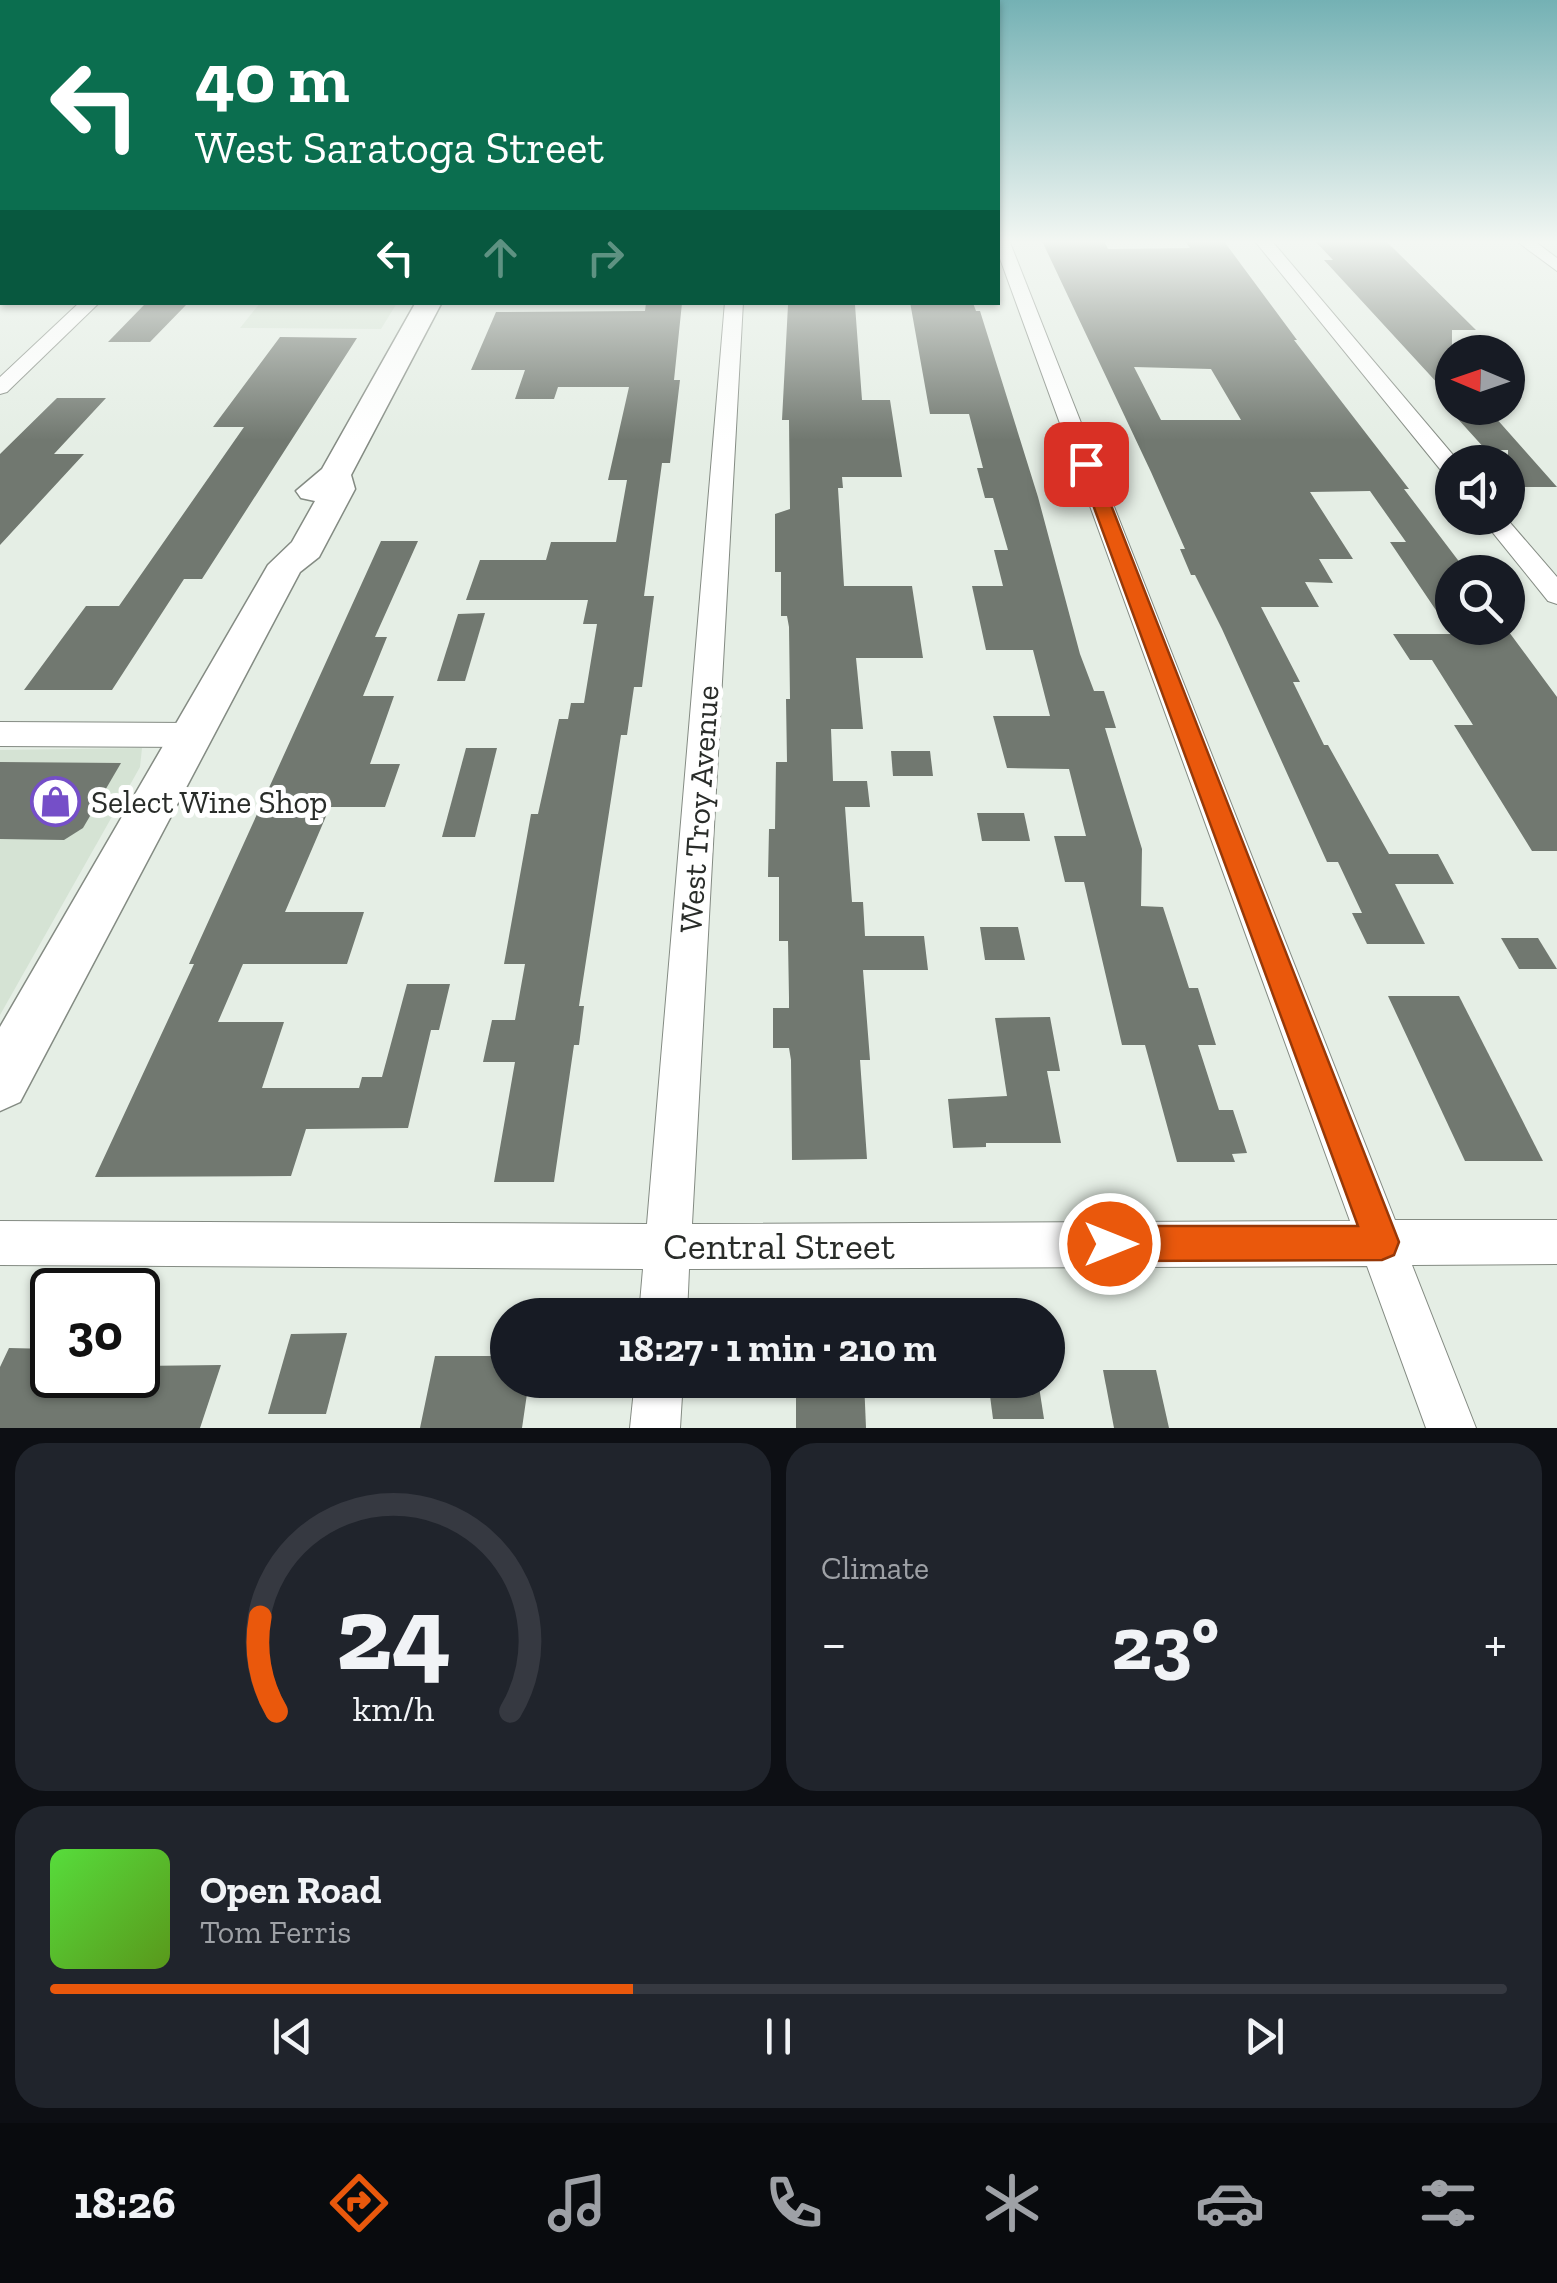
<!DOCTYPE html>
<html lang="en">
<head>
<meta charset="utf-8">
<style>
  body { margin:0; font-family:"Zilla Slab",serif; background:#20242c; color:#f1f3f6; height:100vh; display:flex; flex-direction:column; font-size:38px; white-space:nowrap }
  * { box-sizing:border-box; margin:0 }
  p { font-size:32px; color:#9ea1a6 }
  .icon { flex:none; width:55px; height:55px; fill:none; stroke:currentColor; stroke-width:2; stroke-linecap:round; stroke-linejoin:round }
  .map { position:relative; height:1428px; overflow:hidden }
  .sheet { display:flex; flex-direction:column; gap:15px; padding:15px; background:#0d0f14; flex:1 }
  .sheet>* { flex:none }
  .guide { position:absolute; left:0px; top:0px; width:1000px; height:305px; box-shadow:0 2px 8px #0004; background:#0b6e4f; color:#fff; overflow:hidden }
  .needle { width:65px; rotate:272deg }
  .tools { position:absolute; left:1435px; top:335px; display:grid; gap:20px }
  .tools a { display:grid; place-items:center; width:90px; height:90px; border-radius:50%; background:#171b24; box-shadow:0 2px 8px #0004; font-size:50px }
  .speed { position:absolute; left:30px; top:1268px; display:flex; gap:20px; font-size:50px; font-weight:700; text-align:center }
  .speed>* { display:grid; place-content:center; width:130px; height:130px; border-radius:50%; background:#171b24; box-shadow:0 2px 8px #0004; line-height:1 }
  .speed .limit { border:5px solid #111; border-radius:15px; background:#fff; color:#111 }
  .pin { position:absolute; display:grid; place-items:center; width:85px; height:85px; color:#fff; margin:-42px; border-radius:20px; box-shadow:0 5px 15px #0006 }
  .me { position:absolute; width:110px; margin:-55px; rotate:90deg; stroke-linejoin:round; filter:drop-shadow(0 0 8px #0008) }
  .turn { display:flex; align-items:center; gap:35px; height:210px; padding:0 30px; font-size:45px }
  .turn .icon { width:130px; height:130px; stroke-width:2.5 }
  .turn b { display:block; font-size:70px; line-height:85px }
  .lanes { display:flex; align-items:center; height:95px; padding:0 30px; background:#0003; justify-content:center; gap:50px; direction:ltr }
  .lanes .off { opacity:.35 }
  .big { font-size:75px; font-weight:700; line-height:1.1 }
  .sheet .tile { flex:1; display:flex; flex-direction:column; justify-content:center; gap:15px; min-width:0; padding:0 35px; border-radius:30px; background:#20242c }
  .sheet .dial { align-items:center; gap:0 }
  .dial svg { height:260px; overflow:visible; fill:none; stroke:#363941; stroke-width:7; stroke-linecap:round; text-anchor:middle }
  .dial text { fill:#f1f3f6; stroke:none }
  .song { display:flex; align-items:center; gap:30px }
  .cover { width:120px; height:120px; border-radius:15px; background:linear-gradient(135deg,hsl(110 70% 55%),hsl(90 70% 35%)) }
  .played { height:10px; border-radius:5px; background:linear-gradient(90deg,#ea580c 40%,#363941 40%) }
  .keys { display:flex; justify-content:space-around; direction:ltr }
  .heat { display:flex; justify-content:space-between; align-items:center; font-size:55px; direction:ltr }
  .sheet .tiles { flex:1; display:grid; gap:15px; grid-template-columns:1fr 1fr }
  .tile:last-child { grid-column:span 2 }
  .trip { position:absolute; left:490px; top:1298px; width:575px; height:100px; border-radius:50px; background:#171b24; box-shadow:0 2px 8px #0004; font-weight:700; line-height:100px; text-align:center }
  .tabs { display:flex; height:160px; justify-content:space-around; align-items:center; background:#090b0e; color:#9ea1a6 }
  .tabs .icon { width:70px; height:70px }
  .tabs .on { color:#ea580c }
  .tabs b { font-size:45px; color:#f1f3f6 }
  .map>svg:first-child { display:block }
</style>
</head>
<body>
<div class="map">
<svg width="1557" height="1428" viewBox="0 0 1557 1428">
  <rect width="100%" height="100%" fill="#e5eee5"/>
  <g fill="#d5e3d4">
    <polygon points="260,303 260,302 397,303 381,329 240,328"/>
    <polygon points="142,748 140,767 0,1015 0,750"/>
  </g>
  <g fill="#717870" fill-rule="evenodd">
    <path d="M1184,240h39l74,100h-3l115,149h-5l63,83h-15v56h54l51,69v154h-25l-78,-126h19l-41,-65h-22l-17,-26h59l-62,-92h16l-36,-51 -60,1 43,67h-34l14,24 -28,-1 14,25h-58l39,75h-7l31,63h4l61,109h49l16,30h-59l30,60h-58l-15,-31h10l-24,-51h-11l-105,-233 -27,-54h-4l-11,-26h5l-34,-77 -109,-231h62l4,8 82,-1zM1134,367l77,2 30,51h-80z"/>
    <polygon points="1386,241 1476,330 1452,330 1452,399 1324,260 1333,260 1316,242"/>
    <polygon points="910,302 973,303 976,311 980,311 1038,497 1080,654 1094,691 1104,691 1116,728 1105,728 1142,849 1141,906 1163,907 1189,988 1198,988 1216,1045 1198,1045 1219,1110 1233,1110 1247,1153 1232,1154 1235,1162 1177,1162 1145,1045 1122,1045 1084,882 1065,882 1054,836 1086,836 1069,769 1007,768 993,716 1050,716 1033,650 986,650 972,586 1003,586 994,550 1008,550 993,498 985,498 977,468 983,468 969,414 930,414"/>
    <polygon points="646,303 682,303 674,380 680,380 670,463 662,463 644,596 654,596 642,687 634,687 627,735 621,735 579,1006 584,1006 579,1045 574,1045 554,1182 494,1182 515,1062 483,1062 492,1020 515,1020 525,964 504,964 531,814 538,814 559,719 568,719 571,703 584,703 597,624 583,624 588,600 466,600 480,560 546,560 551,542 616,542 627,480 608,480 629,387 558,387 554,399 515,399 525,370 471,370 496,312 645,311"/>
    <polygon points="144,305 186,305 150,342 108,342"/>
    <polygon points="788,305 855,305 862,400 890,400 902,477 842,477 843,488 838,488 844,586 912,586 923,658 856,658 863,729 831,729 833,781 867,781 870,807 845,807 852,902 863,902 865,936 924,936 928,970 863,970 870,1060 860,1060 867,1159 792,1160 791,1060 789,1048 773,1048 773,1008 789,1008 789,998 788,941 779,941 779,877 768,877 769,829 775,829 776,762 787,762 786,699 790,699 789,627 787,616 781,616 781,572 775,572 775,514 790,509 789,420 782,420"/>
    <polygon points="280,337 357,338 202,579 184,579 112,690 24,690 86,606 119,606 244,427 213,427"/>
    <polygon points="57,398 106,398 54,454 84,454 0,545 0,454"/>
    <polygon points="1448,408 1487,408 1557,487 1519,487 1508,475 1508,450 1486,450"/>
    <polygon points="381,541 418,541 375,637 387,637 363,696 394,696 370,764 400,764 385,807 330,807 285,912 364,912 347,964 243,964 218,1022 284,1022 262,1088 359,1088 362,1077 382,1077 407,984 450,984 439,1030 431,1030 408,1128 306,1129 291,1176 95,1177 194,964 189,964"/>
    <polygon points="485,613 465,681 437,681 458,614"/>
    <polygon points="466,748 497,748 475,837 442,837"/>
    <polygon points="891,751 930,751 933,776 893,776"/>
    <polygon points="0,762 121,763 83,828 64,840 0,839"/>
    <polygon points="977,813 1024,813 1030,841 982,841"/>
    <polygon points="980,927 1018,927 1025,960 985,960"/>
    <polygon points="1501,938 1538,938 1557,969 1519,969"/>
    <polygon points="1388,996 1459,996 1543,1161 1465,1161"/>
    <polygon points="1050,1017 1060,1071 1047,1071 1061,1143 986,1143 986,1147 953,1148 948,1099 1007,1096 995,1018"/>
    <polygon points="347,1333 326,1414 268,1414 291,1334"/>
    <polygon points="9,1348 52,1349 52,1375 138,1375 138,1366 221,1365 200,1428 0,1428 0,1367"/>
    <polygon points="435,1356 508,1356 508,1380 529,1380 522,1428 420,1428"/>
    <polygon points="1103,1370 1156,1370 1169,1428 1114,1428"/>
    <polygon points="796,1380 864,1380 866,1428 796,1428"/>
    <polygon points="988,1380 1038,1380 1044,1419 993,1419"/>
  </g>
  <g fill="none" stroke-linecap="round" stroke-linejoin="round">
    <defs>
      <g id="street">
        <polygon points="998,240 1009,240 1395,1220 1557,1220 1557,1264 1412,1265 1476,1428 1426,1428 1367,1266 689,1269 687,1315 639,1315 643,1269 0,1265 0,1221 647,1224 725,302 743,302 692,1224 1350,1221 998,253"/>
        <polygon points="1254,240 1271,240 1459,462 1452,462 1452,476 1444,474"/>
        <polygon points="1515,240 1533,240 1557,258 1557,271"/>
        <polygon points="80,302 100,302 7,392 0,394 0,377"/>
        <polygon points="1481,518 1506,518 1557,577 1557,604 1548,601"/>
        <polygon points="0,722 193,723 204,726 208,735 204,744 193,747 0,746"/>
        <polygon points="635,1380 683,1380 680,1428 630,1428"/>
      </g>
      <polygon id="secondary" points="416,302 442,302 351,475 355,489 319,557 300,572 20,1102 0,1111 0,1027 268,565 292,542 315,501 301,498 296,491 322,469"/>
    </defs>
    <use href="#street" stroke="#848b83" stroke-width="2"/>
    <use href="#secondary" stroke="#848b83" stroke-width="3"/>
    <use href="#street" fill="#fff" fill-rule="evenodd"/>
    <use href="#secondary" fill="#fff" fill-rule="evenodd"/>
  </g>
  <linearGradient id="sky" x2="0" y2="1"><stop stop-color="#74b1b4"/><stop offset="0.55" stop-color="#f3f7f3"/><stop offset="1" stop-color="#f3f7f3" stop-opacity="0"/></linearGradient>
  <rect width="1557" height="440" fill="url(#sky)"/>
  <polygon fill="#ea580c" stroke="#983908" stroke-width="2.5" points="1086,458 1095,464 1399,1242 1394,1255 1382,1260 1110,1261 1098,1256 1093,1244 1098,1231 1110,1226 1358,1226 1078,464"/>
  <defs>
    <symbol id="shop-ring" viewBox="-11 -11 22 22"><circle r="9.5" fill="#fff" stroke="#754fc8" stroke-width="1.5"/><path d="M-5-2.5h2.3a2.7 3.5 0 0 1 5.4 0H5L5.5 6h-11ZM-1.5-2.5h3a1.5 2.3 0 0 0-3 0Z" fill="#754fc8"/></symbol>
  </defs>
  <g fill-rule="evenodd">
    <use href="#shop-ring" x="28" y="774" width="55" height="55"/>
  </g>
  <g text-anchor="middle" stroke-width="10" stroke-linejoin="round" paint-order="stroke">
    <g font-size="32" fill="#292c29" stroke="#fff" text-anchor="start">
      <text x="91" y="813">Select Wine Shop</text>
    </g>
    <g font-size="32" fill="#292c29" stroke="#fff">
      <text transform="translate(699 809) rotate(-86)" y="11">West Troy Avenue</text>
    </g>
    <g font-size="38" fill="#292c29" stroke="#fff">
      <text x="779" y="1259">Central Street</text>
    </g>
  </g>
</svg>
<div class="tools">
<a><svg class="needle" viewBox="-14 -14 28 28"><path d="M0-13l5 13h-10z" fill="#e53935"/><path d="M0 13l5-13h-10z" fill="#9ea1a6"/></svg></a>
<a><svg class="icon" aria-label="sound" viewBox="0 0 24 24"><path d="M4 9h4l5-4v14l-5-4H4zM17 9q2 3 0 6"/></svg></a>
<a><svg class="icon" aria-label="search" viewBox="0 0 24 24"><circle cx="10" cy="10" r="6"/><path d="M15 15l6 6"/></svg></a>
</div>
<div class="speed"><div class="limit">30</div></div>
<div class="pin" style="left:1086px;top:464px;background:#d93025"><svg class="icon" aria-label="arrive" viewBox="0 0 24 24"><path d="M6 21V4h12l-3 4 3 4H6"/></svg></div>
<svg class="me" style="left:1110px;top:1244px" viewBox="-20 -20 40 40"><circle r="17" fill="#ea580c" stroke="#fff" stroke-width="3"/><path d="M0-11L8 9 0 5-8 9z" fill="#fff"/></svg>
<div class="trip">18:27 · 1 min · 210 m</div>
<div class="guide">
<div class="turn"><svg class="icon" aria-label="left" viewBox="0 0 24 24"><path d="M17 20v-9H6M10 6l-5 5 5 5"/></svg><div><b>40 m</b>West Saratoga Street</div></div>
<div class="lanes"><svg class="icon" aria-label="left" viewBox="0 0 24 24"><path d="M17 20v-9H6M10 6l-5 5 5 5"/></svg><svg class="icon off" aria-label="ahead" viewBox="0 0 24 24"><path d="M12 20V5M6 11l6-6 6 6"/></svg><svg class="icon off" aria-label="right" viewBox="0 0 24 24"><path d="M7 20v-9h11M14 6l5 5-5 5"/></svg></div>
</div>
</div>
<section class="sheet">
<div class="tiles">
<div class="tile dial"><svg viewBox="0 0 100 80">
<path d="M14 69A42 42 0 1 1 86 69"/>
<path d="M14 69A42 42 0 0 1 9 40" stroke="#ea580c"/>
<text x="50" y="56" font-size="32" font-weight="700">24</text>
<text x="50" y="72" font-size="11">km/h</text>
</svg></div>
<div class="tile"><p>Climate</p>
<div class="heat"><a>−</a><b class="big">23°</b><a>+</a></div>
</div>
<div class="tile">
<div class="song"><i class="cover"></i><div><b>Open Road</b><p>Tom Ferris</p></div></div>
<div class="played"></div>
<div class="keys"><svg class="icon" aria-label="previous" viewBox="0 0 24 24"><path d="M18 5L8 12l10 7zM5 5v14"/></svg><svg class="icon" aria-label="pause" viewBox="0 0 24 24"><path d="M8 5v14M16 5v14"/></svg><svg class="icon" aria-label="next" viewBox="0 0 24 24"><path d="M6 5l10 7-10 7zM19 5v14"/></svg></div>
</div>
</div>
</section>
<nav class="tabs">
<b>18:26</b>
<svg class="icon on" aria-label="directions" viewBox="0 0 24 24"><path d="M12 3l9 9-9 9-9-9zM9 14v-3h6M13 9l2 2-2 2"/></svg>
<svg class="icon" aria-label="music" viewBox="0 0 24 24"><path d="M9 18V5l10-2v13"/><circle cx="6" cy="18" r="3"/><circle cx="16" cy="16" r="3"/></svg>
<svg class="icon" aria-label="phone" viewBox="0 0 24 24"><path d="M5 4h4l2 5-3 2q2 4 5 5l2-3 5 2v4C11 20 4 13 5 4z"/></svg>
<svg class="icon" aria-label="climate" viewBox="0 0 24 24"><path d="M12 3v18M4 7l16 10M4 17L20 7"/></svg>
<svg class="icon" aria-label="car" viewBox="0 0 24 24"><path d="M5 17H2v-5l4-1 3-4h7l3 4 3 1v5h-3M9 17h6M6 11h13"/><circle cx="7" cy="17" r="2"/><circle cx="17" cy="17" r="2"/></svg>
<svg class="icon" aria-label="filters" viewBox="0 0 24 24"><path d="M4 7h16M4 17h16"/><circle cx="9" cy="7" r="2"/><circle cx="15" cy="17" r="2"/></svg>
</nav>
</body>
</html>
